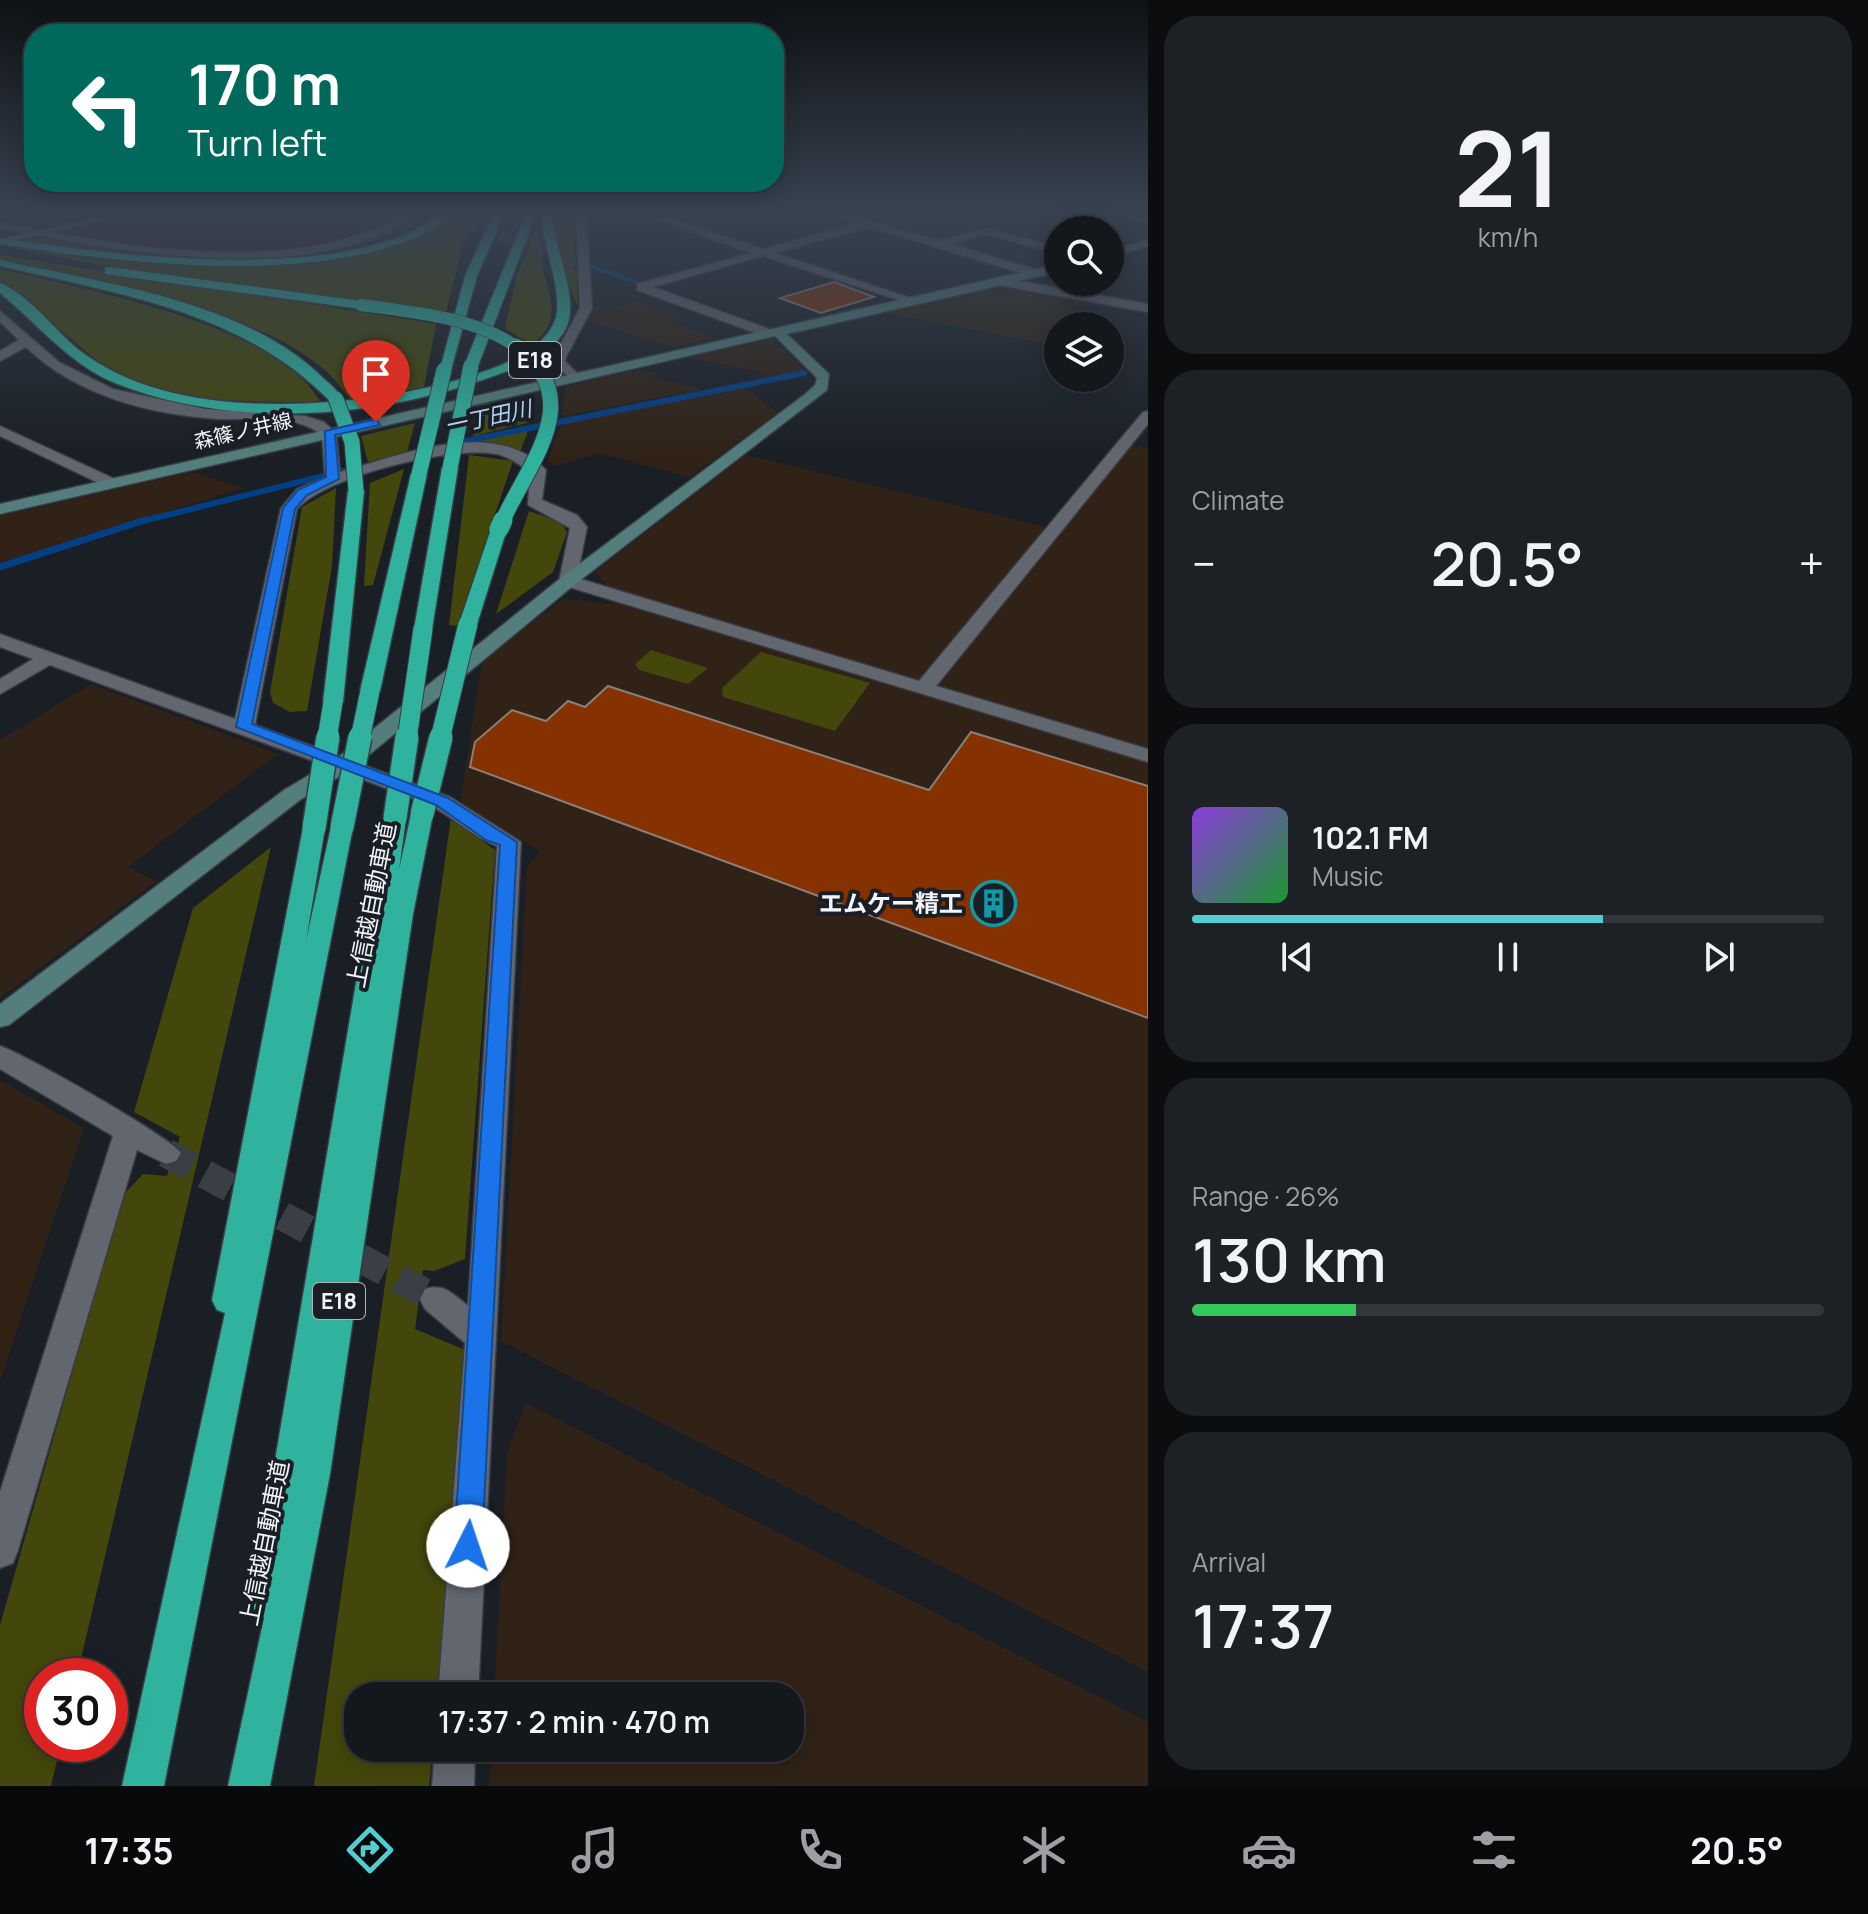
<!DOCTYPE html>
<html lang="en">
<head>
<meta charset="utf-8">
<style>
  body { margin:0; font-family:Manrope,"Noto Sans JP",sans-serif; background:#1d2025; color:#f1f3f6; height:100vh; display:flex; flex-direction:column; font-size:30px; white-space:nowrap }
  * { box-sizing:border-box; margin:0 }
  p { font-size:26px; color:#9d9fa3 }
  .icon { flex:none; width:44px; height:44px; fill:none; stroke:currentColor; stroke-width:2; stroke-linecap:round; stroke-linejoin:round }
  .map { position:relative; flex:1; overflow:hidden }
  .side { display:flex; flex-direction:column; gap:16px; padding:16px; background:#0b0d0f; width:720px }
  .side>* { flex:none }
  .guide { position:absolute; left:24px; top:24px; width:760px; height:168px; border-radius:32px; box-shadow:0 4px 20px #0003,0 0 0 2px #33363b; background:#00695c; color:#fff; overflow:hidden }
  .controls { position:absolute; left:1044px; top:216px; display:grid; gap:16px }
  .controls a { display:grid; place-items:center; width:80px; height:80px; border-radius:50%; background:#14171c; box-shadow:0 4px 20px #0003,0 0 0 2px #33363b; font-size:40px }
  .speed { position:absolute; left:24px; top:1658px; display:flex; gap:16px; font-size:40px; font-weight:700; text-align:center }
  .speed>* { display:grid; place-content:center; width:104px; height:104px; border-radius:50%; background:#14171c; box-shadow:0 4px 20px #0003,0 0 0 2px #33363b; line-height:1 }
  .speed .limit { border:12px solid #d22; background:#fff; color:#111 }
  .pin { position:absolute; display:grid; place-items:center; width:68px; height:68px; color:#fff; margin:-82px -34px; border-radius:50% 50% 50% 0; rotate:-45deg; box-shadow:0 0 8px #0007 }
  .pin .icon { rotate:45deg }
  .me { position:absolute; width:88px; margin:-44px; rotate:4deg; stroke-linejoin:round; filter:drop-shadow(0 0 6px #0008) }
  .turn { display:flex; align-items:center; gap:28px; height:168px; padding:0 32px; font-size:36px }
  .turn .icon { width:104px; height:104px; stroke-width:2.5 }
  .turn b { display:block; font-size:56px; line-height:68px }
  .big { font-size:60px; font-weight:600; line-height:1.1 }
  .side .tile { flex:1; display:flex; flex-direction:column; justify-content:center; gap:12px; min-width:0; padding:0 28px; border-radius:32px; background:#1d2025 }
  .side .dial { align-items:center; gap:0 }
  .dial b { font-size:104px; line-height:1 }
  .song { display:flex; align-items:center; gap:24px }
  .cover { width:96px; height:96px; border-radius:12px; background:linear-gradient(135deg,hsl(270 70% 55%),hsl(130 70% 35%)) }
  .played { height:8px; border-radius:4px; background:linear-gradient(90deg,#52cdd0 65%,#33363b 65%) }
  .keys { display:flex; justify-content:space-around; direction:ltr }
  .heat { display:flex; justify-content:space-between; align-items:center; font-size:44px; direction:ltr }
  .charge { height:12px; border-radius:6px; background:linear-gradient(90deg,#34c759 26%,#33363b 0) }
  .trip { position:absolute; left:344px; top:1682px; width:460px; height:80px; border-radius:32px; background:#14171c; box-shadow:0 4px 20px #0003,0 0 0 2px #33363b; font-weight:600; line-height:80px; text-align:center }
  .dock { display:flex; height:128px; justify-content:space-around; align-items:center; background:#08090b; color:#9d9fa3 }
  .dock .icon { width:56px; height:56px }
  .dock .selected { color:#52cdd0 }
  .dock b { font-size:36px; color:#f1f3f6 }
  main { display:flex; flex:1; min-height:0 }
  .map>svg:first-child { display:block }
</style>
</head>
<body>
<main>
<div class="map">
<svg width="1148" height="1786" viewBox="0 0 1148 1786">
  <rect width="100%" height="100%" fill="#1a1f25"/>
  <g fill="#302216">
    <polygon points="0,209 136,209 36,228 0,223"/>
    <polygon points="160,209 369,209 394,221 330,241 221,251 97,240 53,230"/>
    <polygon points="643,209 757,209 775,215 710,232"/>
    <polygon points="636,301 682,318 672,322 715,338 673,347 590,322 594,313"/>
    <polygon points="772,339 805,371 768,376 752,370 688,358"/>
    <polygon points="639,370 657,373 652,378 704,389 562,416 565,387"/>
    <polygon points="742,386 778,413 690,477 598,453 558,466 547,461 563,421"/>
    <polygon points="1131,445 1148,448 1148,749 609,589 595,572 746,455 1059,530"/>
    <polygon points="192,472 244,488 0,563 0,516"/>
    <polygon points="563,599 618,604 1148,760 1148,1672 501,1341 527,868 540,851 460,803 482,662"/>
    <polygon points="91,684 278,754 128,867 157,881 0,998 0,740"/>
    <polygon points="0,1080 84,1128 0,1382"/>
    <polygon points="526,1403 1148,1722 1148,1786 489,1786 491,1748 790,1748 790,1696 494,1696 507,1452"/>
  </g>
  <polygon fill="#2d2414" points="1005,286 1083,299 1041,343 886,313"/>
  <g fill="#43470b">
    <path d="M444,209c-123,75 -285,53 -420,31l15,-3 80,14 60,4 78,1 114,-17 52,-27z"/>
    <path d="M558,209h15l2,47 -9,8 11,6v35c-11,-27 -26,-67 -19,-96z"/>
    <path d="M450,218l23,2 -10,23 -17,70 -347,-48 -83,-17c33,-2 70,10 103,13 106,10 236,10 331,-43z"/>
    <path d="M537,226c3,12 3,25 5,38 6,34 23,53 -10,81l-27,-17 12,-53z"/>
    <path d="M0,255l431,68 5,1 -12,63 -73,13c-8,-9 -15,-20 -24,-28 -72,-65 -233,-91 -327,-113z"/>
    <path d="M0,269c81,20 281,56 320,133 -75,0 -168,3 -230,-47 -31,-25 -57,-52 -90,-74z"/>
    <polygon points="495,402 534,408 531,422 473,436 477,406"/>
    <polygon points="415,423 407,452 368,462 361,436"/>
    <polygon points="529,428 520,452 498,445 471,443"/>
    <polygon points="469,455 513,461 457,626 449,625"/>
    <polygon points="404,469 373,585 364,586 370,483"/>
    <polygon points="336,488 332,566 307,711 290,712 273,703 270,692 302,507"/>
    <polygon points="529,511 561,522 567,532 553,572 496,614"/>
    <polygon points="651,650 708,668 688,684 639,670 635,664"/>
    <polygon points="761,652 870,683 835,731 723,697 722,688"/>
    <polygon points="451,818 495,850 465,1259 434,1271 423,1270 415,1329 470,1352 437,1696 358,1696 358,1748 433,1748 429,1786 314,1786"/>
    <polygon points="271,847 77,1676 42,1676 42,1744 61,1744 51,1786 0,1786 0,1625 123,1195 143,1174 167,1176 180,1137 134,1112 193,908"/>
  </g>
  <g fill="none" stroke-linecap="round" stroke-linejoin="round">
    <polyline stroke="#033f84" stroke-width="4" points="593,267 640,284"/>
    <g stroke="#033f84" stroke-width="6">
      <polyline points="455,443 804,373"/>
      <polyline points="139,522 355,468"/>
    </g>
    <polyline stroke="#033f84" stroke-width="7" points="0,567 145,520"/>
  </g>
  <g fill="#863100" stroke="#897f7b" stroke-width="2">
    <polygon points="834,282 874,297 821,313 780,298"/>
    <polygon points="608,686 929,790 971,732 1148,786 1148,1018 470,767 475,742 512,710 546,721 568,701 585,707"/>
  </g>
  <g fill="none" stroke-linecap="round" stroke-linejoin="round">
    <polyline stroke="#3a3f45" stroke-width="12" stroke-dasharray="12 6" stroke-linecap="butt" points="432,209 575,263"/>
    <polyline stroke="#3a3f45" stroke-width="29" stroke-dasharray="29 15" stroke-linecap="butt" points="166,1153 436,1299"/>
    <defs>
      <g id="street">
        <path d="M408,209h13c-92,82 -310,42 -421,19v-6c111,22 263,52 371,8 13,-5 25,-14 37,-21z"/>
        <polygon points="576,209 586,209 592,308 567,355 565,361 580,376 573,380 551,362 580,308"/>
        <polygon points="627,209 642,209 763,249 857,223 817,209 833,209 939,241 985,228 1058,247 1058,254 985,234 951,244 1038,270 1038,276 1034,277 869,227 775,253 911,298 911,304 763,256 653,287 772,330 772,336 767,337 637,290 637,284 751,253"/>
        <polygon points="997,277 1148,304 1148,312 993,284 991,281"/>
        <path d="M0,311l59,51 54,27 92,20 100,7 19,6 12,11 4,39c59,-16 155,-57 206,-2l-4,30 35,15 10,12 -10,51 342,103 224,-269 5,-1v13l-212,262 212,63v13l-586,-177 -3,-4 11,-53 -42,-23 2,-33c-10,-7 -21,-15 -33,-18 -44,-9 -171,22 -200,55l-42,216 195,72 71,45 -43,854h-40l27,-353 -40,-34 -5,-10 5,-10c19,-6 28,5 43,17l29,-460c-27,-10 -47,-33 -73,-43 -124,-49 -249,-91 -374,-138l-50,29v-15l33,-20 -33,-12v-13l235,85 46,-211 16,-19 28,-12 -3,-42c-28,-22 -70,-15 -102,-16 -68,-4 -144,-23 -194,-72l-26,14v-10l19,-11 -19,-18z"/>
        <polygon points="0,426 117,480 119,483 105,486 0,436"/>
        <path d="M0,1046c23,7 172,92 181,107l-5,8 -10,3 -29,-14 -119,400 -5,13 -13,5v-76l113,-356 -113,-67z"/>
        <polygon points="435,1748 475,1748 474,1786 432,1786"/>
      </g>
      <g id="secondary">
        <polygon points="134,209 154,209 11,241 5,238"/>
        <polygon points="1099,209 1116,209 1148,218 1148,224"/>
        <polygon points="1148,239 1148,246 1110,258 1110,251"/>
        <polygon points="1058,264 1058,272 787,334 829,374 827,390 574,585 352,769 300,800 9,1025 0,1027 0,1004 284,790 336,759 562,577 804,395 815,385 817,378 775,336 0,514 0,504"/>
      </g>
      <g id="highway">
        <path d="M450,209h12c-96,86 -343,54 -462,35v-6c112,17 309,42 413,-7 12,-6 24,-15 37,-22z"/>
        <polygon points="496,209 506,209 477,276 451,370 439,373 465,276"/>
        <polygon points="528,209 538,209 478,366 466,369 464,366"/>
        <path d="M543,209h10c-2,36 28,88 13,119 -15,29 -52,41 -81,51 -114,40 -256,50 -370,4 -46,-19 -78,-60 -115,-90v-10c30,12 54,47 79,67 69,53 168,58 252,52 -89,-91 -212,-108 -331,-136v-6c103,23 247,41 324,119 7,6 17,14 18,22 48,-4 210,-28 215,-90 3,-34 -17,-66 -14,-102z"/>
        <polygon points="109,267 361,301 367,305 361,309 105,274 105,268"/>
        <polygon points="450,463 458,468 432,629 423,635 414,629 442,468"/>
        <polygon points="419,469 427,474 380,691 370,697 360,691 411,474"/>
        <polygon points="356,486 364,491 343,702 333,708 323,702 348,491"/>
        <polygon points="499,524 507,529 477,624 475,628 461,628 459,624 491,529"/>
        <polygon points="422,807 433,814 413,914 330,1474 270,1786 228,1786 264,1618 257,1615 251,1602 384,818 395,811 406,818 399,870 411,814"/>
        <polygon points="342,820 353,827 164,1786 122,1786 225,1313 217,1310 212,1300 303,828 314,821 325,828 306,941 331,827"/>
      </g>
    </defs>
    <use href="#street" stroke="#393c42" stroke-width="3"/>
    <use href="#secondary" stroke="#393c42" stroke-width="3"/>
    <use href="#highway" stroke="#393c42" stroke-width="3"/>
    <use href="#street" fill="#62676f" fill-rule="evenodd"/>
    <use href="#secondary" fill="#537e7d" fill-rule="evenodd"/>
    <use href="#highway" fill="#30b39e" fill-rule="evenodd"/>
    <defs>
      <path id="highway-bridge-far3" d="M361,305c51,7 115,12 157,43"/>
      <g id="highway-bridge-far2">
        <polyline points="336,399 352,442 356,491"/>
        <polyline points="450,468 471,366"/>
        <polyline points="419,474 444,370"/>
        <path d="M502,522c28,-62 86,-122 14,-176"/>
      </g>
      <g id="highway-bridge-far1">
        <polyline points="499,529 503,520"/>
        <polyline points="327,739 333,702"/>
        <polyline points="360,739 370,691"/>
        <polyline points="407,739 423,629"/>
        <polyline points="440,739 468,624"/>
      </g>
      <g id="highway-bridge">
        <polyline points="422,814 441,737"/>
        <polyline points="395,818 407,737"/>
        <polyline points="342,827 360,737"/>
        <polyline points="314,828 328,737"/>
      </g>
    </defs>
    <use href="#highway-bridge-far3" stroke="#393c42" stroke-width="13" stroke-linecap="butt"/>
    <use href="#highway-bridge-far2" stroke="#393c42" stroke-width="17" stroke-linecap="butt"/>
    <use href="#highway-bridge-far1" stroke="#393c42" stroke-width="21" stroke-linecap="butt"/>
    <use href="#highway-bridge" stroke="#393c42" stroke-width="26" stroke-linecap="butt"/>
    <use href="#highway-bridge-far3" stroke="#30b39e" stroke-width="12"/>
    <use href="#highway-bridge-far2" stroke="#30b39e" stroke-width="15"/>
    <use href="#highway-bridge-far1" stroke="#30b39e" stroke-width="19"/>
    <use href="#highway-bridge" stroke="#30b39e" stroke-width="23"/>
  </g>
  <linearGradient id="sky" x2="0" y2="1"><stop stop-color="#0e1114"/><stop offset="0.46" stop-color="#384251"/><stop offset="1" stop-color="#384251" stop-opacity="0"/></linearGradient>
  <rect width="1148" height="459" fill="url(#sky)"/>
  <polygon fill="#1a73e8" stroke="#114b97" stroke-width="2" points="376,419 380,425 335,435 339,479 307,495 295,509 252,724 448,798 517,842 482,1546 478,1556 468,1560 458,1556 454,1546 500,845 486,840 436,805 236,727 283,508 298,490 326,477 325,431"/>
  <defs>
    <symbol id="building-ring" viewBox="-11 -11 22 22"><circle r="9.5" fill="#1a1f25" stroke="#0f9aa8" stroke-width="1.5"/><path d="M-4-6H4V6H1V3H-1V6H-4ZM-2.5-4.3h1.7v1.8h-1.7ZM.8-4.3h1.7v1.8H.8ZM-2.5-1h1.7V.8h-1.7ZM.8-1h1.7V.8H.8Z" fill="#0f9aa8"/></symbol>
  </defs>
  <g fill-rule="evenodd">
    <use href="#building-ring" x="968" y="878" width="51" height="51"/>
  </g>
  <g text-anchor="middle" stroke-width="8" stroke-linejoin="round" paint-order="stroke">
    <g font-size="20" fill="#f1f5f9" stroke="#1a1f25">
      <text transform="translate(243 431) rotate(-13)" y="7">森篠ノ井線</text>
    </g>
    <g fill="#1a1f25" stroke="#b0b5b9" stroke-width="2">
      <rect x="509" y="342" width="52" height="36" rx="6"/>
      <rect x="313" y="1283" width="52" height="36" rx="6"/>
    </g>
    <g font-size="22" font-weight="bold" fill="#f1f5f9">
      <text x="535" y="368">E18</text>
      <text x="339" y="1309">E18</text>
    </g>
    <g font-size="22" font-style="italic" fill="#b1cef5" stroke="#1a1f25">
      <text transform="translate(488 417) rotate(-12)" y="8">一丁田川</text>
    </g>
    <g font-size="24" font-weight="bold" fill="#f1f5f9" stroke="#1a1f25" text-anchor="end">
      <text x="963" y="912">エムケー精工</text>
    </g>
    <g font-size="24" fill="#f1f5f9" stroke="#1a1f25">
      <text transform="translate(372 905) rotate(-79)" y="8">上信越自動車道</text>
      <text transform="translate(265 1543) rotate(-79)" y="8">上信越自動車道</text>
    </g>
  </g>
</svg>
<div class="controls">
<a><svg class="icon" aria-label="search" viewBox="0 0 24 24"><circle cx="10" cy="10" r="6"/><path d="M15 15l6 6"/></svg></a>
<a><svg class="icon" aria-label="layers" viewBox="0 0 24 24"><path d="M12 4l9 5-9 5-9-5zM3 14l9 5 9-5"/></svg></a>
</div>
<div class="speed"><div class="limit">30</div></div>
<div class="pin" style="left:376px;top:422px;background:#d93025"><svg class="icon" aria-label="arrive" viewBox="0 0 24 24"><path d="M6 21V4h12l-3 4 3 4H6"/></svg></div>
<svg class="me" style="left:468px;top:1546px" viewBox="-20 -20 40 40"><circle r="19" fill="#fff"/><path d="M0-13L10 11 0 6-10 11z" fill="#1a73e8"/></svg>
<div class="trip">17:37 · 2 min · 470 m</div>
<div class="guide">
<div class="turn"><svg class="icon" aria-label="left" viewBox="0 0 24 24"><path d="M17 20v-9H6M10 6l-5 5 5 5"/></svg><div><b>170 m</b>Turn left</div></div>
</div>
</div>
<section class="side">
<div class="tile dial"><b>21</b><p>km/h</p></div>
<div class="tile"><p>Climate</p>
<div class="heat"><a>−</a><b class="big">20.5°</b><a>+</a></div>
</div>
<div class="tile">
<div class="song"><i class="cover"></i><div><b>102.1 FM</b><p>Music</p></div></div>
<div class="played"></div>
<div class="keys"><svg class="icon" aria-label="previous" viewBox="0 0 24 24"><path d="M18 5L8 12l10 7zM5 5v14"/></svg><svg class="icon" aria-label="pause" viewBox="0 0 24 24"><path d="M8 5v14M16 5v14"/></svg><svg class="icon" aria-label="next" viewBox="0 0 24 24"><path d="M6 5l10 7-10 7zM19 5v14"/></svg></div>
</div>
<div class="tile"><p>Range · 26%</p><b class="big">130 km</b><div class="charge"></div></div>
<div class="tile"><p>Arrival</p><b class="big">17:37</b></div>
</section>
</main>
<nav class="dock">
<b>17:35</b>
<svg class="icon selected" aria-label="directions" viewBox="0 0 24 24"><path d="M12 3l9 9-9 9-9-9zM9 14v-3h6M13 9l2 2-2 2"/></svg>
<svg class="icon" aria-label="music" viewBox="0 0 24 24"><path d="M9 18V5l10-2v13"/><circle cx="6" cy="18" r="3"/><circle cx="16" cy="16" r="3"/></svg>
<svg class="icon" aria-label="phone" viewBox="0 0 24 24"><path d="M5 4h4l2 5-3 2q2 4 5 5l2-3 5 2v4C11 20 4 13 5 4z"/></svg>
<svg class="icon" aria-label="climate" viewBox="0 0 24 24"><path d="M12 3v18M4 7l16 10M4 17L20 7"/></svg>
<svg class="icon" aria-label="car" viewBox="0 0 24 24"><path d="M5 17H2v-5l4-1 3-4h7l3 4 3 1v5h-3M9 17h6M6 11h13"/><circle cx="7" cy="17" r="2"/><circle cx="17" cy="17" r="2"/></svg>
<svg class="icon" aria-label="filters" viewBox="0 0 24 24"><path d="M4 7h16M4 17h16"/><circle cx="9" cy="7" r="2"/><circle cx="15" cy="17" r="2"/></svg>
<b>20.5°</b>
</nav>
</body>
</html>
